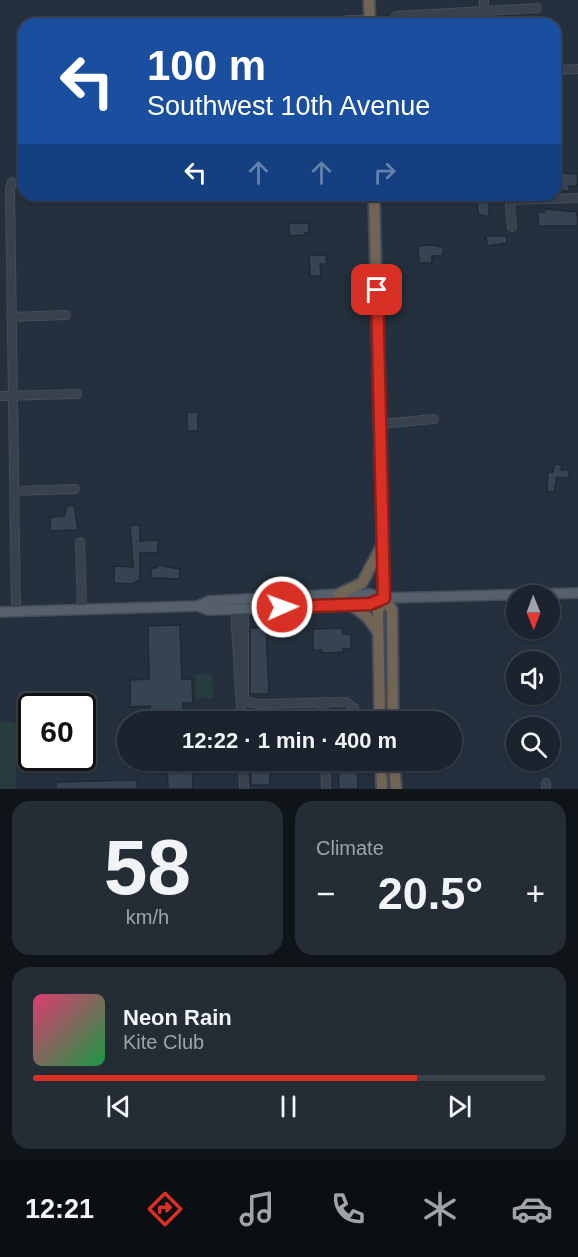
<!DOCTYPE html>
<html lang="en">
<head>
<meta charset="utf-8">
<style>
  body { margin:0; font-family:Helvetica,sans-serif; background:#242c36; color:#f1f3f6; height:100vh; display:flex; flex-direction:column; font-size:22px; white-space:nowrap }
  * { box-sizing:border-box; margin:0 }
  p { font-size:20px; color:#a0a4aa }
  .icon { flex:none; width:33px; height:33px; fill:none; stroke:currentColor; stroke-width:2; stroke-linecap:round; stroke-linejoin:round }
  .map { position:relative; height:789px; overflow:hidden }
  .sheet { display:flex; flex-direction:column; gap:12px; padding:12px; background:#0f1419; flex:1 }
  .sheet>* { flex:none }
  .hud { position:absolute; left:18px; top:18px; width:543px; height:183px; border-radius:18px; box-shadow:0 2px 4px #0004,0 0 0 2px #39414a; background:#1a4fa0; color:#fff; overflow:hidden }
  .needle { width:39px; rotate:179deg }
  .buttons { position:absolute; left:506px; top:585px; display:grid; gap:12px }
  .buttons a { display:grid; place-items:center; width:54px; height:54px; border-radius:50%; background:#1b242e; box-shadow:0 2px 4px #0004,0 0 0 2px #39414a; font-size:30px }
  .speed { position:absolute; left:18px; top:693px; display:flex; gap:12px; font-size:30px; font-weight:700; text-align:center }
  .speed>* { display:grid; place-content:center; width:78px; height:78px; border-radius:50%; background:#1b242e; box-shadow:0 2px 4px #0004,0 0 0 2px #39414a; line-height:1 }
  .speed .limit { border:3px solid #111; border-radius:9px; background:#fff; color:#111 }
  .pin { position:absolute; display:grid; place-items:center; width:51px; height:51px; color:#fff; margin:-26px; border-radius:12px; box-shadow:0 3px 9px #0006 }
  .me { position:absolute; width:66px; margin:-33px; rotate:88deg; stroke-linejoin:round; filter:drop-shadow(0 0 4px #0008) }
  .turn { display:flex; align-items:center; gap:21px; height:126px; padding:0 30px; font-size:27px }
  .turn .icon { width:78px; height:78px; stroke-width:2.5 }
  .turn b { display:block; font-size:42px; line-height:51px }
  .lanes { display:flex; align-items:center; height:57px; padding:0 30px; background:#0003; justify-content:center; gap:30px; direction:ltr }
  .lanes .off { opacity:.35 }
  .big { font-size:45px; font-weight:800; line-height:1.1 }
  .sheet .card { flex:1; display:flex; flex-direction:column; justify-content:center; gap:9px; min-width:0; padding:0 21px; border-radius:18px; background:#242c36 }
  .sheet .dial { align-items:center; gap:0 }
  .dial b { font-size:78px; line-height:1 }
  .song { display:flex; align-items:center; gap:18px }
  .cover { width:72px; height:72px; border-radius:9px; background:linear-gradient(135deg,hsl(340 70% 55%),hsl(140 70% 35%)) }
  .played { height:6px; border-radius:3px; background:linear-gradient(90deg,#d93025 75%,#39414a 75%) }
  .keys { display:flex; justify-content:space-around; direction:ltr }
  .heat { display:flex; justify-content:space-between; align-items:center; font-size:33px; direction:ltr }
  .sheet .tiles { flex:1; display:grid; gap:12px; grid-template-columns:1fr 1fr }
  .card:last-child { grid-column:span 2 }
  .trip { position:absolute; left:117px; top:711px; width:345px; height:60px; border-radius:30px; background:#1b242e; box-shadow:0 2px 4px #0004,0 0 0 2px #39414a; font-weight:800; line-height:60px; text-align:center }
  .dock { display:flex; height:96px; justify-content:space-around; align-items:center; background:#0b0e12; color:#a0a4aa }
  .dock .icon { width:42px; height:42px }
  .dock .current { color:#d93025 }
  .dock b { font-size:27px; color:#f1f3f6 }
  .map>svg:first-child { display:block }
</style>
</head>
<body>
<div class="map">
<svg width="578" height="789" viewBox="0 0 578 789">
  <rect width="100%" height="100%" fill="#24303d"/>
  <g fill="#263c3e">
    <polygon points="196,674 212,674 213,698 196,698"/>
    <polygon points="0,722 13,722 17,725 16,789 0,789"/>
  </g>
  <g fill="#364452" stroke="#1f2834" stroke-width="1.5">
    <polygon points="555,172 578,174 577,186 569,186 569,192 555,188"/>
    <polygon points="477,198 489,198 489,217 478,214"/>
    <polygon points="545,209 577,212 578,226 538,226 538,212 544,212"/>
    <polygon points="289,223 309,223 309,232 305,233 305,235 289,236"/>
    <polygon points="486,236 506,236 507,243 487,246"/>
    <polygon points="432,245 443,247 443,256 432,256 432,263 419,263 418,246"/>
    <polygon points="309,255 326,255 327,264 320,264 321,276 310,276"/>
    <rect x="187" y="412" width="11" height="19"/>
    <polygon points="554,464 562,465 561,470 569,470 569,478 557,477 554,492 547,492 548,472 553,472"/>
    <polygon points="74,505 78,530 50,531 50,517 64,516 67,506"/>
    <polygon points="130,525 140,525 140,541 158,540 158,553 140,553 140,580 132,584 114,583 114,566 133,567"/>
    <polygon points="157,565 180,569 179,579 151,578 151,568 157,568"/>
    <polygon points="180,625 182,679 192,679 193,703 183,703 183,722 150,722 150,706 130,707 130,680 149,679 148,626"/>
    <polygon points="266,627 269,694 250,694 250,628"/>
    <polygon points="343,628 343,634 351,634 351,649 343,649 343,652 322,653 322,650 313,650 313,629"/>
    <polygon points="334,708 344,708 351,713 348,722 334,722"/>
    <polygon points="250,760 270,760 270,785 251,785"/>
    <polygon points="338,760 357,760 358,789 339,789"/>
    <polygon points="167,762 192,762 193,789 168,789"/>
    <polygon points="137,780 137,789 56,789 56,782"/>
  </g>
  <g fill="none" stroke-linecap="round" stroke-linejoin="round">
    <defs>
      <g id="minor">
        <polyline points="484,0 484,24"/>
        <polyline points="396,16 537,8"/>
        <polyline points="347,20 370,20"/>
        <polyline points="555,70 578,69"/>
        <polyline points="12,182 10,189 16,612"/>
        <polyline points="509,195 512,227"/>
        <polyline points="510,200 578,198"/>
        <polyline points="11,317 66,315"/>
        <polyline points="0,396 77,394"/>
        <polyline points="380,424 434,419"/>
        <polyline points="14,491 75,489"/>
        <polyline points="80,542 82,610"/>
        <polyline points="235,609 242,722"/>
        <polyline points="241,701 260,704 346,702 354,708"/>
        <polyline points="241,701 244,697 244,609"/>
        <polyline points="323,702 324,722"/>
        <polyline points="354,718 354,722"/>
        <polyline points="243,760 244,789"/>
        <polyline points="325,760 326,789"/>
        <polyline points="546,783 546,789"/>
      </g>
      <g id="major">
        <polyline points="198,606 208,610 370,605 384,598"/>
        <polyline points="0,612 198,606 209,601 339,594 370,594 384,598 578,593"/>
      </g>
      <g id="highway">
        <polyline points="369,0 370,24"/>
        <polyline points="374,195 384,598 378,611 380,722"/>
        <polyline points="339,594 362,583 381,547"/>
        <polyline points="384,598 392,610 393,722"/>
        <polyline points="352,605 368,618 378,632"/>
        <polyline points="381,760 382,789"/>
        <polyline points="394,760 396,789"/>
      </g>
    </defs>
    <use href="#minor" stroke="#444d59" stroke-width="10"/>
    <use href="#major" stroke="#444d59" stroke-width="12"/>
    <use href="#highway" stroke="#434c58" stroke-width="14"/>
    <use href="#minor" stroke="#38414d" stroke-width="8"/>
    <use href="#major" stroke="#56606d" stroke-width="9"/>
    <use href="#highway" stroke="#736555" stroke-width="10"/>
  </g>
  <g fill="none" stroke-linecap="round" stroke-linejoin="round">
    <defs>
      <polyline id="route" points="282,607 370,604 384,598 377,290"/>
    </defs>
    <use href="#route" stroke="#8d1f18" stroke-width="15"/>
    <use href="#route" stroke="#d93025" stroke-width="10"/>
  </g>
</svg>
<div class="buttons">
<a><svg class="needle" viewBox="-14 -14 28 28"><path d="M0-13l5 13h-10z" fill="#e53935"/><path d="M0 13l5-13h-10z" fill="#a0a4aa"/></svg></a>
<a><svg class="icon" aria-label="sound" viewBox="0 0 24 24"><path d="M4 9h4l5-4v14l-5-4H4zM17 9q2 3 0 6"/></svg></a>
<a><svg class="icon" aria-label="search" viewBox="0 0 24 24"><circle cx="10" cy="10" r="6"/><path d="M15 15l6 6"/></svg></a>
</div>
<div class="speed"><div class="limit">60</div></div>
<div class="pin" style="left:377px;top:290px;background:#d93025"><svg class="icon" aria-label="arrive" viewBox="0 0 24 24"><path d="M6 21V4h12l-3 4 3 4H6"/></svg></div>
<svg class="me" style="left:282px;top:607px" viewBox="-20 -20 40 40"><circle r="17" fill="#d93025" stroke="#fff" stroke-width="3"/><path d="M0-11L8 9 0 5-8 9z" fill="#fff"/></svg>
<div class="trip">12:22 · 1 min · 400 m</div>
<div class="hud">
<div class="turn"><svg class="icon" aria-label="left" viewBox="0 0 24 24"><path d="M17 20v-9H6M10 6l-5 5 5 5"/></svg><div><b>100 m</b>Southwest 10th Avenue</div></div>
<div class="lanes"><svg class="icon" aria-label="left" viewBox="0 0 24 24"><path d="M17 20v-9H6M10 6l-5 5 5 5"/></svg><svg class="icon off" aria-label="ahead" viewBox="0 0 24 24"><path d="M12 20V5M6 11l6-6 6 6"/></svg><svg class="icon off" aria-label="ahead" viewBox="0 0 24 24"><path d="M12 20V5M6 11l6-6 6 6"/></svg><svg class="icon off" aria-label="right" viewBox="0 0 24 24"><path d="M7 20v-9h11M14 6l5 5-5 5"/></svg></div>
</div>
</div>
<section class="sheet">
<div class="tiles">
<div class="card dial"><b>58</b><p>km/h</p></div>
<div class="card"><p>Climate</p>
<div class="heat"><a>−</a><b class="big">20.5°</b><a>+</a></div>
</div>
<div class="card">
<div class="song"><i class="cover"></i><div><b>Neon Rain</b><p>Kite Club</p></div></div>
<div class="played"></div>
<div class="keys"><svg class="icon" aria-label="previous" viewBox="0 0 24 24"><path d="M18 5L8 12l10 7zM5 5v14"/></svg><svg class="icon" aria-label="pause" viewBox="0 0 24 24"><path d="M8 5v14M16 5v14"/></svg><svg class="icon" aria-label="next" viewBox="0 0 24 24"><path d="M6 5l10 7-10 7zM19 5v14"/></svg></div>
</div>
</div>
</section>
<nav class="dock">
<b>12:21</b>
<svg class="icon current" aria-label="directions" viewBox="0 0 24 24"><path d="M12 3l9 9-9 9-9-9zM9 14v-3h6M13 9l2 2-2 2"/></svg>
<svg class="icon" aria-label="music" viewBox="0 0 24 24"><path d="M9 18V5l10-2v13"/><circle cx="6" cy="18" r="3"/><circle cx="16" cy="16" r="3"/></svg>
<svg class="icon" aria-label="phone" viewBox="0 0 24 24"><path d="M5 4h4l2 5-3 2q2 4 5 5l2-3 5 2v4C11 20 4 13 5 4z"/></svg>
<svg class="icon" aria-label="climate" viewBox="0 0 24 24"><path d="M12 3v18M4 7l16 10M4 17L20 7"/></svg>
<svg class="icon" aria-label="car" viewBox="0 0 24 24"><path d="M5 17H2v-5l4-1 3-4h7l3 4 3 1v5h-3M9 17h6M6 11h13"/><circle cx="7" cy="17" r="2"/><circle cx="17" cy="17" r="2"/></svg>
</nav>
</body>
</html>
